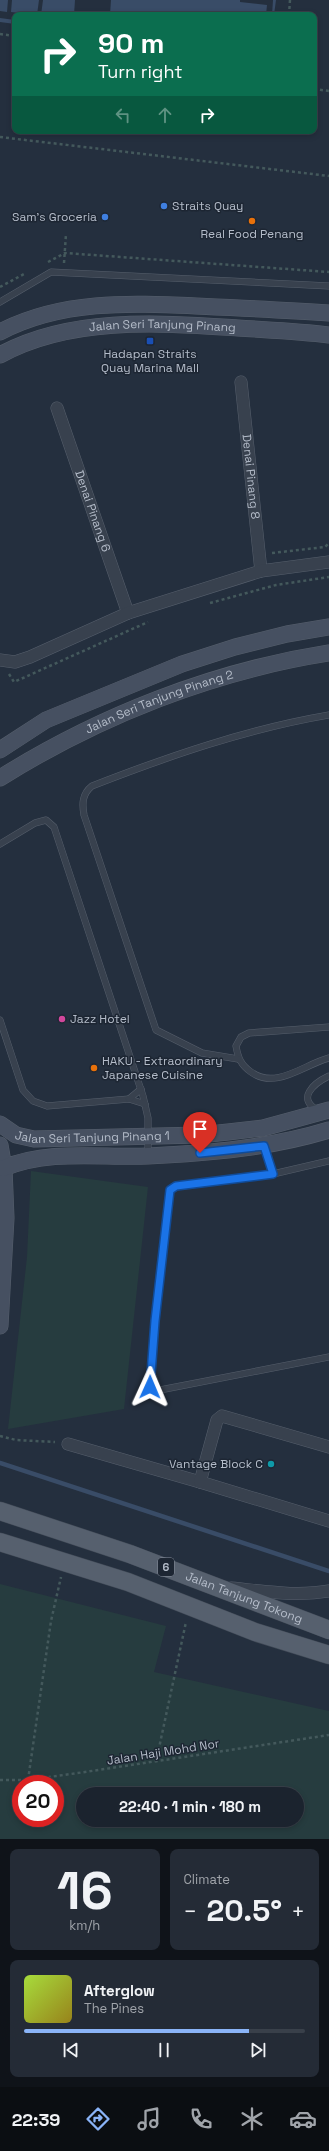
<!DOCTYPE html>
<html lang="en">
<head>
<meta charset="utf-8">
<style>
  body { margin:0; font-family:"Space Grotesk",sans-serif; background:#242b36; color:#f1f3f6; height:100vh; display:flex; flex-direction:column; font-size:15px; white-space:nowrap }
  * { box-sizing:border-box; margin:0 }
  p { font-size:13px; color:#a0a4aa }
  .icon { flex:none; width:22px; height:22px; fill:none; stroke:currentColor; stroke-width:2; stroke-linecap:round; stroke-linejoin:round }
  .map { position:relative; height:1839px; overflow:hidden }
  .drawer { display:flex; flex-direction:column; gap:10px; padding:10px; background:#0f1319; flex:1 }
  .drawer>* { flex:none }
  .guide { position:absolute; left:12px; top:12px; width:305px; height:122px; border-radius:8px; box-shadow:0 2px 6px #0003,0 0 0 1px #39404a; background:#0b6e4f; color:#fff; overflow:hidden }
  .speed { position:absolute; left:12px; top:1775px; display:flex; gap:8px; font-size:20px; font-weight:700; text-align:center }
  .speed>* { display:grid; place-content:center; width:52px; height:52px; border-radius:50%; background:#1b232e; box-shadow:0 2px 6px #0003,0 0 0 1px #39404a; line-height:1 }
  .speed .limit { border:6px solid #d22; background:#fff; color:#111 }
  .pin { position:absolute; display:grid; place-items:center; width:34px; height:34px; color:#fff; margin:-41px -17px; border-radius:50% 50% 50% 0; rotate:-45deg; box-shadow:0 0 4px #0007 }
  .pin .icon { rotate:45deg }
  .me { position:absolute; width:44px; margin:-22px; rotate:1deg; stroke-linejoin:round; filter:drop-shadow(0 0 3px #0008) }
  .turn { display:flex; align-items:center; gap:14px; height:84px; padding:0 20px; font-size:18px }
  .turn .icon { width:52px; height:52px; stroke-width:2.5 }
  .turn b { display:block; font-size:28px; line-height:34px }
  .lanes { display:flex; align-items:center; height:38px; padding:0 20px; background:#0003; justify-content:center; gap:20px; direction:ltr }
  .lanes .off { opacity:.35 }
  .big { font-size:30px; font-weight:800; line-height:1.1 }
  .drawer .widget { flex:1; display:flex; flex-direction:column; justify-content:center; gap:6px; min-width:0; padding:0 14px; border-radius:8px; background:#242b36 }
  .drawer .dial { align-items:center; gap:0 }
  .dial b { font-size:52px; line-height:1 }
  .song { display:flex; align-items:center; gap:12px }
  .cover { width:48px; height:48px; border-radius:6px; background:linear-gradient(135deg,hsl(80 70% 55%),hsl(50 70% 35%)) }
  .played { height:4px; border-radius:2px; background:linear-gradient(90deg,#8ab4f8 80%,#39404a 80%) }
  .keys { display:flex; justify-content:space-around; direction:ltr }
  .heat { display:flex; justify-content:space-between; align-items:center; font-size:22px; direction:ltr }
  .drawer .tiles { flex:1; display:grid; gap:10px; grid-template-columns:1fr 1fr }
  .widget:last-child { grid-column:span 2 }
  .trip { position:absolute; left:76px; top:1787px; width:228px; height:40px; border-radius:20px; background:#1b232e; box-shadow:0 2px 6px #0003,0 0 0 1px #39404a; font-weight:800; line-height:40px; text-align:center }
  .tab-bar { display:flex; height:64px; justify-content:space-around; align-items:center; background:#0b0e12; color:#a0a4aa }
  .tab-bar .icon { width:28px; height:28px }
  .tab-bar .active { color:#8ab4f8 }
  .tab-bar b { font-size:18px; color:#f1f3f6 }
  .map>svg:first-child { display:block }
</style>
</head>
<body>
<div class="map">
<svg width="329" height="1839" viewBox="0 0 329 1839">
  <rect width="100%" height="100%" fill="#242f3e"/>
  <g fill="#263c3f" fill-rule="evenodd">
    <polygon points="31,1171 148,1187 124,1409 8,1429 27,1257"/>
    <path d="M0,1584l166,42 -12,46 175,39v128h-329zM21,1784h34v34h-34zM83,1794h214v26h-214z"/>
  </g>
  <polygon fill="#394c67" points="0,0 276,0 274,15 15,15 15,24 0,22"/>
  <g fill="#242f3e">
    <polygon points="8,0 12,0 11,12 37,15 39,0 43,0 41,15 15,15 15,20 0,18 0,11 7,12"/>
    <polygon points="75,0 111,0 110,15 80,13 79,15 74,15"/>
    <polygon points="240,0 273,0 272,15 266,15 267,5 240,2"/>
  </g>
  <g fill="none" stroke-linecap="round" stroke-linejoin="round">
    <polyline stroke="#394c67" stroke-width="4.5" points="0,1463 329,1571"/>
    <defs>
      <g id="lane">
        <polyline points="0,302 51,272 329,286"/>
        <polyline points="0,844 35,823 46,820 54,827 143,1096 148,1118 148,1156"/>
        <polyline points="0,1020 23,1090 33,1101 47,1106 129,1099 145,1104"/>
        <path d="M329,1027l-80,6 -8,4 -5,9c2,12 5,19 15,26 25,18 52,-7 78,-14"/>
        <path d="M238,1059l-36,-6 -46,-23 -72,-215c-2,-11 -2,-21 8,-29 77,-30 155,-57 237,-71"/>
        <polyline points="129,1099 141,1089"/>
        <path d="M319,1111c-24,-12 -5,-28 10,-35"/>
        <polyline points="264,1146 273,1174"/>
        <polyline points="329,1161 273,1174 176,1187 170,1190 149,1382 150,1387 155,1390 160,1390 329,1357"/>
      </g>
      <g id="street">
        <path id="s1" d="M241,382l20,189"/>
        <path id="s2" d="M57,408l71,205"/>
        <polyline points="0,660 15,662 30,657 128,613 261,571 329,562"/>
        <polyline points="68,1444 200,1482"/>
        <polyline points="329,1447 222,1416 217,1420 200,1482 329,1521"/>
        <path d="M231,1588c33,3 65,9 98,3"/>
      </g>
      <g id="secondary">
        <path d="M0,332c61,-32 129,-29 196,-26 44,2 89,4 133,7"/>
        <path id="s3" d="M0,355c71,-39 160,-32 238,-27 30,2 61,3 91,7"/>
        <polyline points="0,750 46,720 182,664 235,647 287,634 329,627"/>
        <path id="s4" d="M0,778c99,-62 213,-107 329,-125"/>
        <path id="s5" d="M0,1124l16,11 18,4 165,-4 29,-3 35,-4 66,-18"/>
        <polyline points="0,1145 4,1168 6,1218 0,1326"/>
        <path d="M4,1168c45,-19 97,-10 144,-12 62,-3 122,-8 181,-26"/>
      </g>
      <g id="primary">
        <path id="s6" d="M0,1511l130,43 199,76"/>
        <polyline points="0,1542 128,1582 255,1632 329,1655"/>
      </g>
    </defs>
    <use href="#lane" stroke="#565f6c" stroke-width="7"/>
    <use href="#street" stroke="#565f6c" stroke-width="13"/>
    <use href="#secondary" stroke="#565f6c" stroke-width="17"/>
    <use href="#primary" stroke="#414a57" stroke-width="19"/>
    <g stroke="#44595c" stroke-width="2.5" stroke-dasharray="3 3" stroke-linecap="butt">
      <polyline points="289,15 290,0"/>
      <polyline points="0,34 15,36"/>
      <polyline points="314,89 329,91"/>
      <polyline points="0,137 329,176"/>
      <polyline points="48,262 65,253 329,272"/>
      <polyline points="64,263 66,234"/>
      <polyline points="0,287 24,274"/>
      <polyline points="272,553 325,547 329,543"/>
      <polyline points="210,603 276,585 329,577"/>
      <polyline points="9,674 14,682 148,622"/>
      <polyline points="0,1436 16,1440 55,1442"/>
      <polyline points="156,1762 186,1622"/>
      <polyline points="0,1780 28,1780 85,1772 329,1735"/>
      <polyline points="28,1780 51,1621 61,1577"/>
    </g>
    <use href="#lane" stroke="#38414e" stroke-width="6"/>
    <use href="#street" stroke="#38414e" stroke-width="12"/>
    <use href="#secondary" stroke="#465061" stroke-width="16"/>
    <use href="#primary" stroke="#56606e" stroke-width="18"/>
  </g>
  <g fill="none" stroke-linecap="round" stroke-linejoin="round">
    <defs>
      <polyline id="route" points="150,1387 155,1321 170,1190 176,1186 273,1174 264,1146 200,1153"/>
    </defs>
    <use href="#route" stroke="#114b97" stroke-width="10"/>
    <use href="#route" stroke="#1a73e8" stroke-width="7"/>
  </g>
  <g fill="#3f7fe0" stroke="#1d2633" stroke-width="1.5">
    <circle cx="164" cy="206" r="4"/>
    <circle cx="105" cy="217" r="4"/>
  </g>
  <g fill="#e8710a" stroke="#1d2633" stroke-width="1.5">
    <circle cx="252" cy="221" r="4"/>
    <circle cx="94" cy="1068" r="4"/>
  </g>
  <rect fill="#1a4fb4" stroke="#1d2633" stroke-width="1.5" x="146" y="337" width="8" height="8" rx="2"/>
  <circle fill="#d1479c" stroke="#1d2633" stroke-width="1.5" cx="62" cy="1019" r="4"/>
  <circle fill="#0f9aa8" stroke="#1d2633" stroke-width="1.5" cx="271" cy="1464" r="4"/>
  <g text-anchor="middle" stroke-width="3" stroke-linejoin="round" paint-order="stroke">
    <rect fill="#1d2633" stroke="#878f9c" stroke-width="1" x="158" y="1558" width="16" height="18" rx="3"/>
    <g font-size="11" font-weight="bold" fill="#b4bcc9">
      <text x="166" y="1571">6</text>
    </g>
    <g font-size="12" fill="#b4bcc9" stroke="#1d2633" text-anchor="start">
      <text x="172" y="210">Straits Quay</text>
      <text x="97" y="221" text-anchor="end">Sam's Groceria</text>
      <text x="252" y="238" text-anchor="middle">Real Food Penang</text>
      <text x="150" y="358" text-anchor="middle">Hadapan Straits<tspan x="150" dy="14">Quay Marina Mall</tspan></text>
      <text x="70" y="1023">Jazz Hotel</text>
      <text x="102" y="1065">HAKU - Extraordinary<tspan x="102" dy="14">Japanese Cuisine</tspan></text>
      <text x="263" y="1468" text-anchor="end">Vantage Block C</text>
    </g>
    <g font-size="12" fill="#b4bcc9" stroke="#1d2633">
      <text dy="4" stroke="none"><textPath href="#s3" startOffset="167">Jalan Seri Tanjung Pinang</textPath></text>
      <text dy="4" stroke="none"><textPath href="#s1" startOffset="95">Denai Pinang 8</textPath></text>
      <text dy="4" stroke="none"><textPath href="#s2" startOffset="109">Denai Pinang 6</textPath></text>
      <text dy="4" stroke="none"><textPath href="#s4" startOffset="177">Jalan Seri Tanjung Pinang 2</textPath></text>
      <text dy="4" stroke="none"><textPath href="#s5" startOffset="96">Jalan Seri Tanjung Pinang 1</textPath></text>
      <text dy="4" stroke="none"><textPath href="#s6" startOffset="259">Jalan Tanjung Tokong</textPath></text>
      <text transform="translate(163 1752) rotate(-9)" y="4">Jalan Haji Mohd Nor</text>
    </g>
  </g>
</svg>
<div class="speed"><div class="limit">20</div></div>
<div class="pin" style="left:200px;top:1153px;background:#d93025"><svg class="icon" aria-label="arrive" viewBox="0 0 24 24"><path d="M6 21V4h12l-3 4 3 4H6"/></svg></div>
<svg class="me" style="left:150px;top:1387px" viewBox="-20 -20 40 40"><path d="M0-17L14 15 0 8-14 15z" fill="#1a73e8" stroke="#fff" stroke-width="4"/></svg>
<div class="trip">22:40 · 1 min · 180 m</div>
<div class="guide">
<div class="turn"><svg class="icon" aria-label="right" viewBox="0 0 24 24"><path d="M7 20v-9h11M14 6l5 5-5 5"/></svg><div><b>90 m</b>Turn right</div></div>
<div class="lanes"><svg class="icon off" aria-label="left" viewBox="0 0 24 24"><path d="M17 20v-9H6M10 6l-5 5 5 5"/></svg><svg class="icon off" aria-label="ahead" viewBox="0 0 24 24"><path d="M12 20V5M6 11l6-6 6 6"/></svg><svg class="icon" aria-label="right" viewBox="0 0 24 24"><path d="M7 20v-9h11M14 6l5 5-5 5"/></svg></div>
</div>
</div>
<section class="drawer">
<div class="tiles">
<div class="widget dial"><b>16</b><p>km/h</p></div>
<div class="widget"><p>Climate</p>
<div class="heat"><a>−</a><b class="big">20.5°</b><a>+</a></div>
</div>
<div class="widget">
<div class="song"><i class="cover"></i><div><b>Afterglow</b><p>The Pines</p></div></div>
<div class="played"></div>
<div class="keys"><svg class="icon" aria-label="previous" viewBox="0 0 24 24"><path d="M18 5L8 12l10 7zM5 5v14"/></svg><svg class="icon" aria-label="pause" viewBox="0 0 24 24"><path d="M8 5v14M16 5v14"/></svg><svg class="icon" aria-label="next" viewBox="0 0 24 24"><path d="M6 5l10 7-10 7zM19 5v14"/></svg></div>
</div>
</div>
</section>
<nav class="tab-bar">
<b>22:39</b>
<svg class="icon active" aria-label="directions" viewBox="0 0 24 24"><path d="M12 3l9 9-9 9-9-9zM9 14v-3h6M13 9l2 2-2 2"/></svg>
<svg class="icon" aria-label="music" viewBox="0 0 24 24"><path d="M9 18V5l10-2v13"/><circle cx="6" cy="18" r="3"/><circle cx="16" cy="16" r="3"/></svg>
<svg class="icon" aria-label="phone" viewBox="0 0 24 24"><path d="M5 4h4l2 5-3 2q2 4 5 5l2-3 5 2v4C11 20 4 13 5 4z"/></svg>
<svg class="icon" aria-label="climate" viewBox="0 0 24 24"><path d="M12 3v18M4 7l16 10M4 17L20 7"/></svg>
<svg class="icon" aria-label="car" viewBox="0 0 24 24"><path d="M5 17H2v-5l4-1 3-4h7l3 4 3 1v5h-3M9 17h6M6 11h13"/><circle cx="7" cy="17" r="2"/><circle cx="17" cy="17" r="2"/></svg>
</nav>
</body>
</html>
